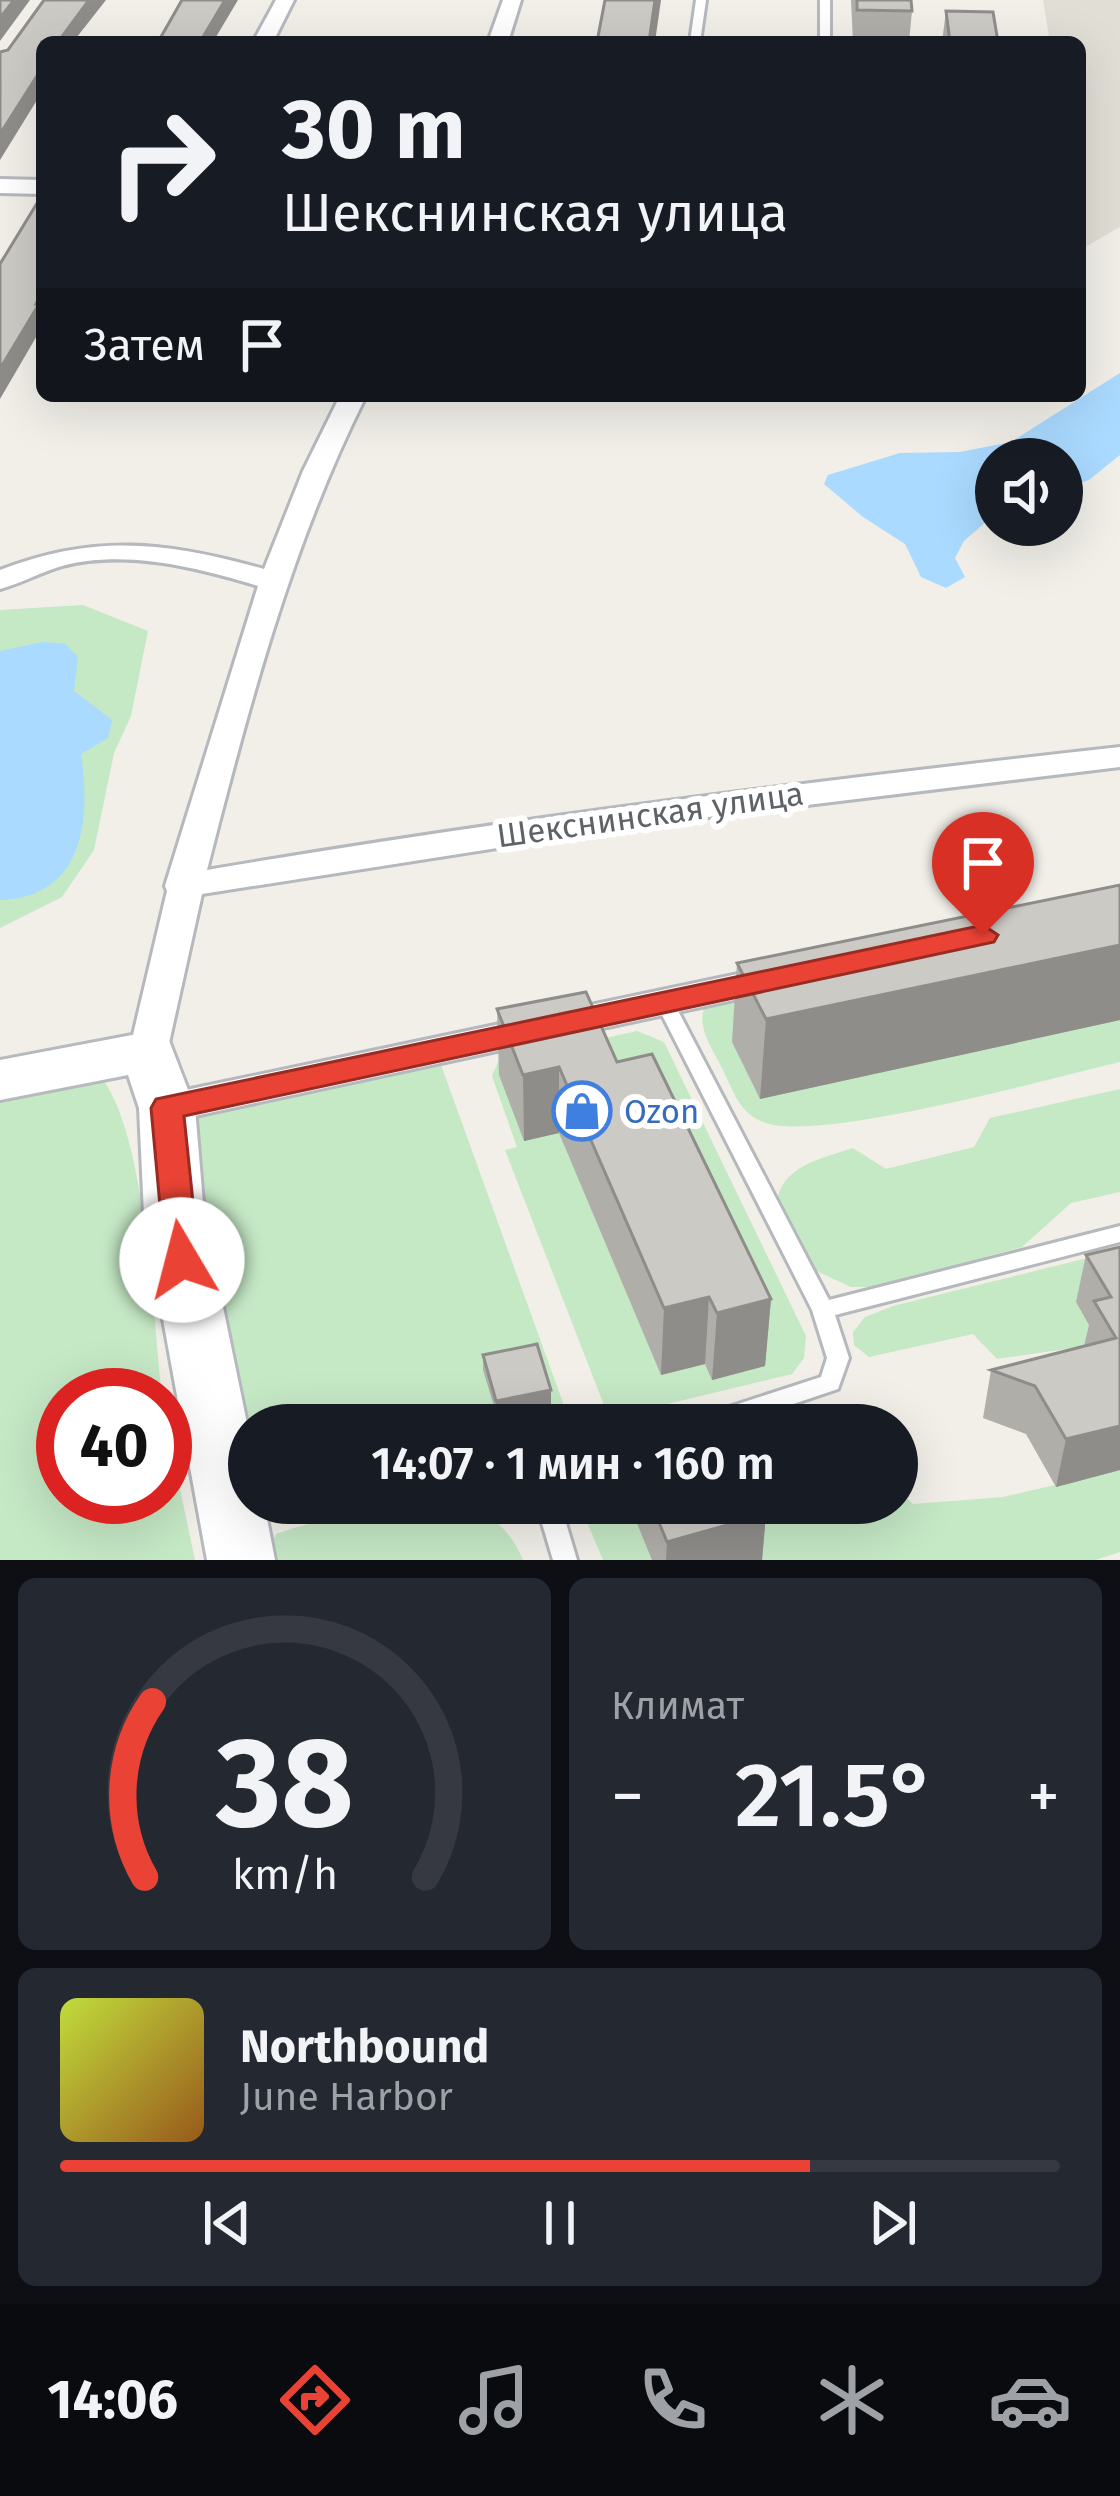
<!DOCTYPE html>
<html lang="ru">
<head>
<meta charset="utf-8">
<style>
  body { margin:0; font-family:"Fira Sans",sans-serif; background:#242831; color:#f1f3f6; height:100vh; display:flex; flex-direction:column; font-size:45px; white-space:nowrap }
  * { box-sizing:border-box; margin:0 }
  p { font-size:39px; color:#9ea1a6 }
  .icon { flex:none; width:66px; height:66px; fill:none; stroke:currentColor; stroke-width:2; stroke-linecap:round; stroke-linejoin:round }
  .map { position:relative; height:1560px; overflow:hidden }
  .side { display:flex; flex-direction:column; gap:18px; padding:18px; background:#0d0f14; flex:1 }
  .side>* { flex:none }
  .guide { position:absolute; left:36px; top:36px; width:1050px; height:366px; border-radius:18px; box-shadow:0 12px 48px #0002; background:#171b24; color:#f1f3f6; overflow:hidden }
  .fabs { position:absolute; left:975px; top:438px; display:grid; gap:24px }
  .fabs a { display:grid; place-items:center; width:108px; height:108px; border-radius:50%; background:#171b24; box-shadow:0 12px 48px #0002; font-size:60px }
  .speed { position:absolute; left:36px; top:1368px; display:flex; gap:24px; font-size:60px; font-weight:700; text-align:center }
  .speed>* { display:grid; place-content:center; width:156px; height:156px; border-radius:50%; background:#171b24; box-shadow:0 12px 48px #0002; line-height:1 }
  .speed .limit { border:18px solid #d22; background:#fff; color:#111 }
  .pin { position:absolute; display:grid; place-items:center; width:102px; height:102px; color:#fff; margin:-123px -51px; border-radius:50% 50% 50% 0; rotate:-45deg; box-shadow:0 0 12px #0007 }
  .pin .icon { rotate:45deg }
  .me { position:absolute; width:132px; margin:-66px; rotate:352deg; stroke-linejoin:round; filter:drop-shadow(0 0 9px #0008) }
  .turn { display:flex; align-items:center; gap:42px; height:252px; padding:0 48px; font-size:54px }
  .turn .icon { width:156px; height:156px; stroke-width:2.5 }
  .turn b { display:block; font-size:84px; line-height:102px }
  .then { display:flex; align-items:center; height:114px; padding:0 48px; background:#0003; gap:24px; font-size:45px }
  .big { font-size:90px; font-weight:600; line-height:1.1 }
  .side .tile { flex:1; display:flex; flex-direction:column; justify-content:center; gap:18px; min-width:0; padding:0 42px; border-radius:18px; background:#242831 }
  .side .dial { align-items:center; gap:0 }
  .dial svg { height:312px; overflow:visible; fill:none; stroke:#363941; stroke-width:7; stroke-linecap:round; text-anchor:middle }
  .dial text { fill:#f1f3f6; stroke:none }
  .song { display:flex; align-items:center; gap:36px }
  .cover { width:144px; height:144px; border-radius:18px; background:linear-gradient(135deg,hsl(70 70% 55%),hsl(30 70% 35%)) }
  .played { height:12px; border-radius:6px; background:linear-gradient(90deg,#ea4335 75%,#363941 75%) }
  .keys { display:flex; justify-content:space-around; direction:ltr }
  .heat { display:flex; justify-content:space-between; align-items:center; font-size:66px; direction:ltr }
  .side .tiles { flex:1; display:grid; gap:18px; grid-template-columns:1fr 1fr }
  .tile:last-child { grid-column:span 2 }
  .trip { position:absolute; left:228px; top:1404px; width:690px; height:120px; border-radius:60px; background:#171b24; box-shadow:0 12px 48px #0002; font-weight:600; line-height:120px; text-align:center }
  .dock { display:flex; height:192px; justify-content:space-around; align-items:center; background:#090b0e; color:#9ea1a6 }
  .dock .icon { width:84px; height:84px }
  .dock .selected { color:#ea4335 }
  .dock b { font-size:54px; color:#f1f3f6 }
  .map>svg:first-child { display:block }
</style>
</head>
<body>
<div class="map">
<svg width="1120" height="1560" viewBox="0 0 1120 1560">
  <rect width="100%" height="100%" fill="#f1efe8"/>
  <polygon fill="#e1ded6" points="1043,0 1120,0 1120,227 1080,250 1080,42 1050,42"/>
  <g fill="#c5e8c5">
    <polygon points="83,605 148,631 131,716 114,753 94,850 62,897 0,928 0,610"/>
    <path d="M1120,921v141c-69,16 -298,80 -354,61 -27,-9 -32,-31 -44,-55 -8,-17 -25,-40 -18,-59l13,-5z"/>
    <polygon points="637,1031 664,1042 806,1336 804,1358 792,1374 609,1418 505,1150 517,1147 492,1076 498,1062"/>
    <polygon points="440,1062 571,1425 249,1425 249,1453 203,1269 188,1115"/>
    <path d="M71,1079l33,2c43,63 48,233 58,314h-99v102h102v-79l30,142h-195v-464z"/>
    <path d="M1120,1089v103l-49,11 -49,44 -145,40h-26l-39,-18 -34,-73c9,-32 46,-38 75,-48l33,21 88,-22 16,-29z"/>
    <polygon points="1120,1250 1100,1344 997,1359 973,1334 869,1357 854,1345 853,1332 865,1317 893,1306"/>
    <polygon points="1120,1470 1120,1552 1095,1560 603,1560 587,1522 588,1503 897,1503 897,1489 913,1504 1003,1497"/>
    <path d="M419,1507c50,1 82,1 104,53h-251l-3,-9 7,-17c47,-17 94,-22 143,-27z"/>
  </g>
  <g fill="#aadaff">
    <polygon points="1120,373 1120,455 1089,480 1062,490 1062,459 996,459 996,513 964,541 955,558 965,577 946,588 921,577 905,544 863,517 824,484 828,475 900,453 960,452 1011,442"/>
    <path d="M43,642l22,2 13,13 -4,34 38,29 -4,18 -27,16c10,66 3,143 -81,146v-249z"/>
  </g>
  <g fill="none" stroke-linecap="round" stroke-linejoin="round">
    <defs>
      <g id="lane">
        <polygon points="696,0 706,0 700,42 690,42"/>
        <rect x="820" y="0" width="10" height="42"/>
        <polygon points="665,997 672,998 674,1003 829,1300 1120,1226 1120,1242 835,1315 849,1358 838,1389 731,1425 692,1425 695,1418 821,1377 827,1358 812,1310 656,1003 658,998"/>
        <path d="M249,1500v3h54l-4,7c-17,6 -45,14 -62,8l-4,-7 4,-7z"/>
        <polygon points="536,1503 560,1503 577,1560 553,1560"/>
      </g>
      <g id="street">
        <polygon points="276,0 294,0 273,42 253,42"/>
        <polygon points="503,0 521,0 508,42 488,42"/>
        <polygon points="0,179 42,180 42,194 0,193"/>
        <path d="M340,396h26c-75,149 -118,313 -159,474 303,-52 608,-89 913,-123v20l-470,57 -448,70 -35,158 -6,10 -13,3 -13,-3 -6,-10 38,-161 -2,-5 93,-300c-60,-18 -132,-37 -196,-20 -21,6 -40,17 -62,23v-19c95,-37 168,-28 264,-1l39,-98z"/>
        <polygon points="776,966 789,970 794,979 789,988 167,1122 153,1118 147,1108 153,1098 167,1094"/>
      </g>
      <polygon id="secondary" points="148,1032 168,1038 195,1108 204,1215 249,1433 249,1503 264,1503 275,1560 207,1560 144,1215 139,1108 128,1075 0,1100 0,1060"/>
    </defs>
    <use href="#lane" stroke="#b5b8bc" stroke-width="6"/>
    <use href="#street" stroke="#b5b8bc" stroke-width="6"/>
    <use href="#secondary" stroke="#b6babf" stroke-width="6"/>
    <use href="#lane" fill="#fff" fill-rule="evenodd"/>
    <use href="#street" fill="#fff" fill-rule="evenodd"/>
    <use href="#secondary" fill="#fff" fill-rule="evenodd"/>
  </g>
  <g fill="#afaea9">
    <polygon points="851,0 911,0 912,11 909,42 853,42"/>
    <polygon points="946,11 998,42 942,42"/>
    <polygon points="1120,885 1120,1020 760,1099 732,1042 737,963"/>
    <polygon points="497,1009 617,1062 771,1299 765,1366 712,1380 705,1364 661,1375 559,1133 524,1141 499,1075"/>
    <polygon points="1120,1247 1120,1470 1056,1487 1026,1434 983,1418 991,1370 1084,1346 1089,1325 1076,1302 1086,1255"/>
    <polygon points="483,1355 551,1404 497,1416 483,1370"/>
    <polygon points="635,1503 761,1503 766,1514 762,1560 652,1560 634,1516"/>
  </g>
  <g fill="#8f8d8a">
    <polygon points="14,0 30,0 0,41 0,18"/>
    <polygon points="89,0 106,0 73,42 58,42"/>
    <polygon points="225,0 238,0 213,42 200,42"/>
    <polygon points="655,0 661,0 655,42 649,42"/>
    <polygon points="42,68 42,92 0,160 0,134"/>
    <polygon points="42,292 42,327 0,399 0,369"/>
    <polygon points="1120,945 1120,1020 760,1099 766,1019"/>
    <polygon points="559,1067 559,1133 524,1141 523,1075"/>
    <polygon points="709,1297 705,1364 661,1375 664,1308"/>
    <polygon points="771,1299 765,1366 712,1380 717,1313"/>
    <polygon points="551,1390 551,1404 497,1416 496,1401"/>
    <polygon points="1120,1426 1120,1470 1056,1487 1066,1439"/>
    <polygon points="766,1514 762,1560 666,1560 667,1542"/>
  </g>
  <g fill="#cccac5" stroke="#8f8d8a" stroke-width="3">
    <polygon points="0,0 14,0 0,18"/>
    <polygon points="44,0 89,0 58,42 42,42 42,68 0,134 0,52 8,50"/>
    <polygon points="182,0 225,0 200,42 158,42"/>
    <polygon points="605,0 655,0 649,42 597,42"/>
    <polygon points="857,0 911,0 912,11 857,10"/>
    <polygon points="946,11 993,12 998,42 950,42"/>
    <polygon points="42,195 42,292 36,304 39,304 0,369 0,264"/>
    <polygon points="1120,885 1120,945 766,1019 737,963"/>
    <polygon points="586,992 617,1062 652,1054 771,1299 717,1313 709,1297 664,1308 559,1067 523,1075 497,1009"/>
    <polygon points="1120,1247 1120,1426 1066,1439 1035,1386 991,1370 1116,1338 1094,1301 1111,1297 1086,1255"/>
    <polygon points="537,1344 551,1390 496,1401 483,1355"/>
    <polygon points="651,1503 761,1503 766,1514 667,1542"/>
  </g>
  <polygon fill="#ea4335" stroke="#982c22" stroke-width="3" points="983,925 998,935 994,942 184,1116 199,1260 194,1270 182,1274 170,1270 165,1260 151,1108 156,1099"/>
  <defs>
    <symbol id="shop-ring" viewBox="-11 -11 22 22"><circle r="9.5" fill="#fff" stroke="#3f7fe0" stroke-width="1.5"/><path d="M-5-2.5h2.3a2.7 3.5 0 0 1 5.4 0H5L5.5 6h-11ZM-1.5-2.5h3a1.5 2.3 0 0 0-3 0Z" fill="#3f7fe0"/></symbol>
  </defs>
  <g fill-rule="evenodd">
    <use href="#shop-ring" x="549" y="1078" width="66" height="66"/>
  </g>
  <g text-anchor="middle" stroke-width="12" stroke-linejoin="round" paint-order="stroke">
    <g font-size="33" fill="#5f6368" stroke="#fff">
      <text transform="translate(650 814) rotate(-8)" y="12">Шекснинская улица</text>
    </g>
    <g font-size="33" fill="#366cbe" stroke="#fff" text-anchor="start">
      <text x="624" y="1123">Ozon</text>
    </g>
  </g>
</svg>
<div class="fabs">
<a><svg class="icon" aria-label="sound" viewBox="0 0 24 24"><path d="M4 9h4l5-4v14l-5-4H4zM17 9q2 3 0 6"/></svg></a>
</div>
<div class="speed"><div class="limit">40</div></div>
<div class="pin" style="left:983px;top:935px;background:#d93025"><svg class="icon" aria-label="arrive" viewBox="0 0 24 24"><path d="M6 21V4h12l-3 4 3 4H6"/></svg></div>
<svg class="me" style="left:182px;top:1260px" viewBox="-20 -20 40 40"><circle r="19" fill="#fff"/><path d="M0-13L10 11 0 6-10 11z" fill="#ea4335"/></svg>
<div class="trip">14:07 · 1 мин · 160 m</div>
<div class="guide">
<div class="turn"><svg class="icon" aria-label="right" viewBox="0 0 24 24"><path d="M7 20v-9h11M14 6l5 5-5 5"/></svg><div><b>30 m</b>Шекснинская улица</div></div>
<div class="then">Затем<svg class="icon" aria-label="arrive" viewBox="0 0 24 24"><path d="M6 21V4h12l-3 4 3 4H6"/></svg></div>
</div>
</div>
<section class="side">
<div class="tiles">
<div class="tile dial"><svg viewBox="0 0 100 80">
<path d="M14 69A42 42 0 1 1 86 69"/>
<path d="M14 69A42 42 0 0 1 16 24" stroke="#ea4335"/>
<text x="50" y="56" font-size="32" font-weight="700">38</text>
<text x="50" y="72" font-size="11">km/h</text>
</svg></div>
<div class="tile"><p>Климат</p>
<div class="heat"><a>−</a><b class="big">21.5°</b><a>+</a></div>
</div>
<div class="tile">
<div class="song"><i class="cover"></i><div><b>Northbound</b><p>June Harbor</p></div></div>
<div class="played"></div>
<div class="keys"><svg class="icon" aria-label="previous" viewBox="0 0 24 24"><path d="M18 5L8 12l10 7zM5 5v14"/></svg><svg class="icon" aria-label="pause" viewBox="0 0 24 24"><path d="M8 5v14M16 5v14"/></svg><svg class="icon" aria-label="next" viewBox="0 0 24 24"><path d="M6 5l10 7-10 7zM19 5v14"/></svg></div>
</div>
</div>
</section>
<nav class="dock">
<b>14:06</b>
<svg class="icon selected" aria-label="directions" viewBox="0 0 24 24"><path d="M12 3l9 9-9 9-9-9zM9 14v-3h6M13 9l2 2-2 2"/></svg>
<svg class="icon" aria-label="music" viewBox="0 0 24 24"><path d="M9 18V5l10-2v13"/><circle cx="6" cy="18" r="3"/><circle cx="16" cy="16" r="3"/></svg>
<svg class="icon" aria-label="phone" viewBox="0 0 24 24"><path d="M5 4h4l2 5-3 2q2 4 5 5l2-3 5 2v4C11 20 4 13 5 4z"/></svg>
<svg class="icon" aria-label="climate" viewBox="0 0 24 24"><path d="M12 3v18M4 7l16 10M4 17L20 7"/></svg>
<svg class="icon" aria-label="car" viewBox="0 0 24 24"><path d="M5 17H2v-5l4-1 3-4h7l3 4 3 1v5h-3M9 17h6M6 11h13"/><circle cx="7" cy="17" r="2"/><circle cx="17" cy="17" r="2"/></svg>
</nav>
</body>
</html>
